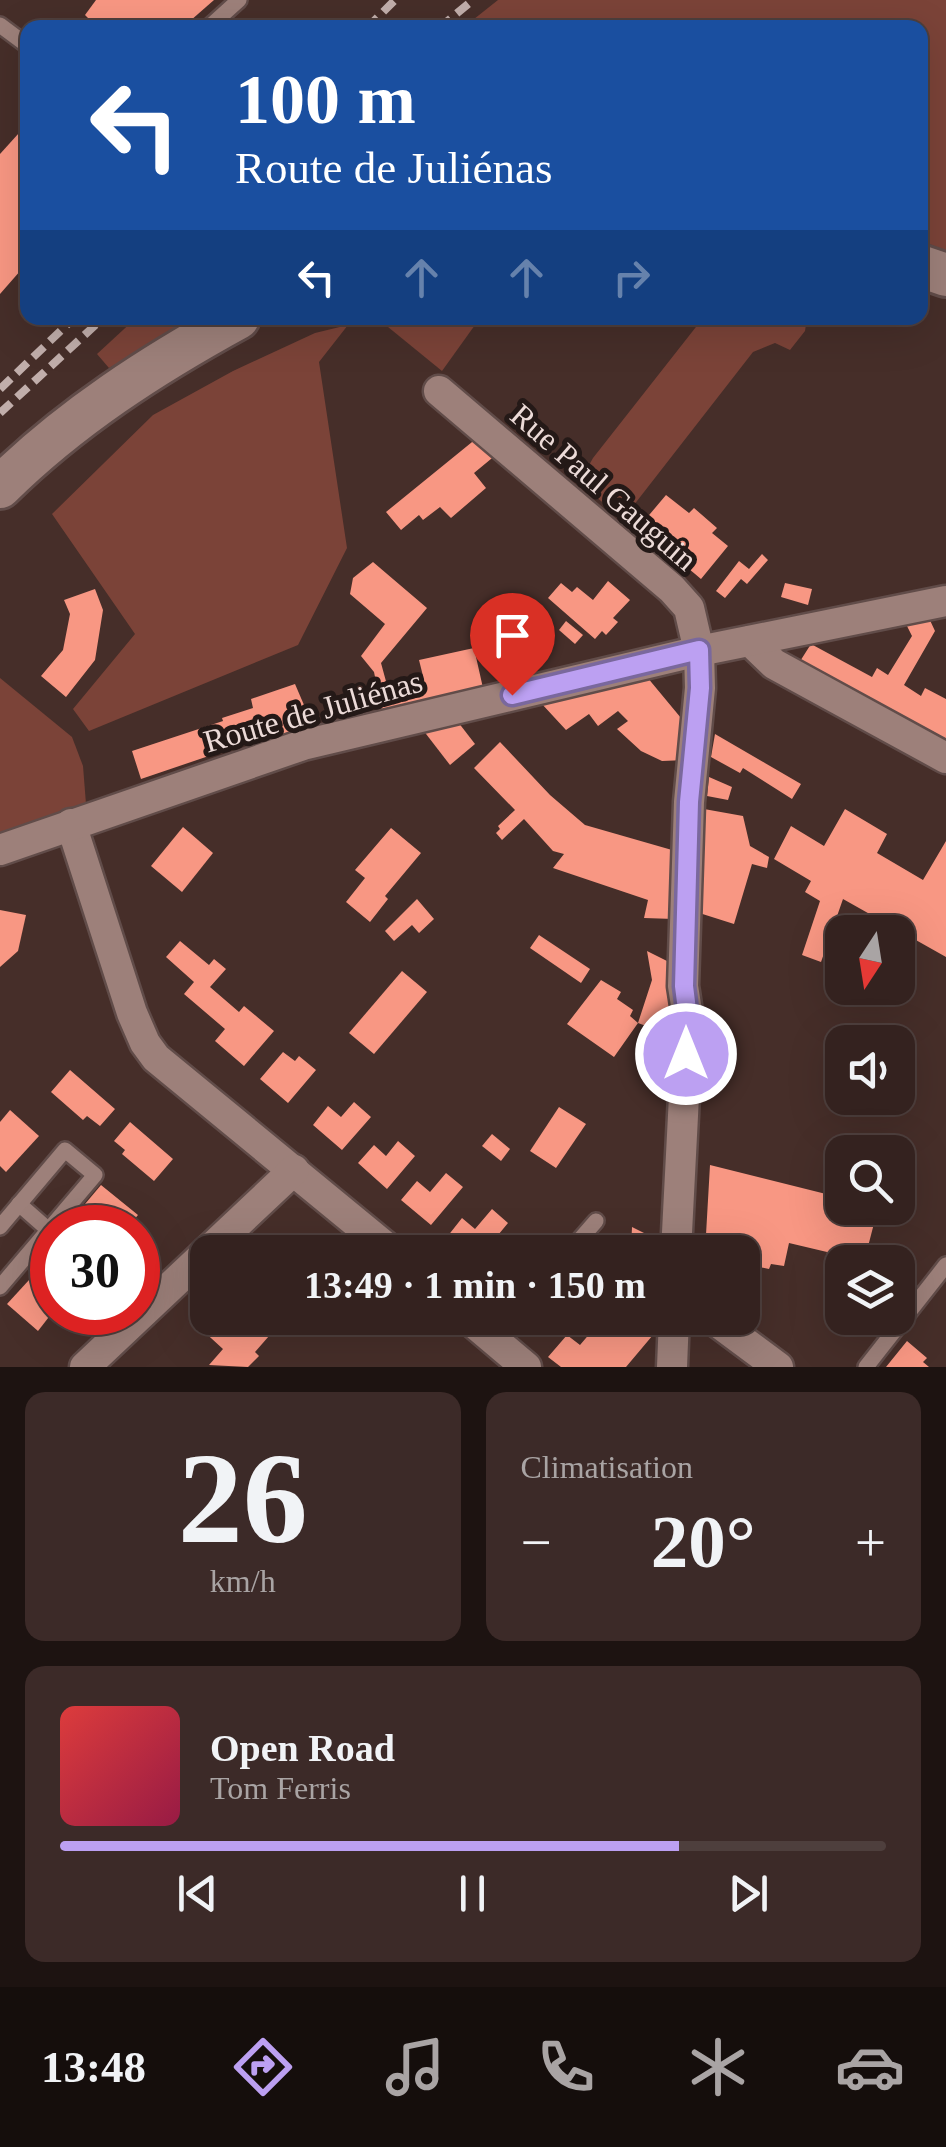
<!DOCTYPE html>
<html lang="fr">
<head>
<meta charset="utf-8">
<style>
  body { margin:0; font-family:Georgia,serif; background:#3c2a28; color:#f1f3f6; height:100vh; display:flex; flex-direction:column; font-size:38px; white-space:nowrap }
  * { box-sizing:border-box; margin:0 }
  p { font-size:32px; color:#a9a4a4 }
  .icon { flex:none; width:55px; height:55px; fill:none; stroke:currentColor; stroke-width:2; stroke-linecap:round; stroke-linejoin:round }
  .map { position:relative; height:1367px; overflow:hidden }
  .details { display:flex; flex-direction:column; gap:25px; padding:25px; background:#1d1311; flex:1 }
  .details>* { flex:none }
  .hud { position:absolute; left:20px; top:20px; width:908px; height:305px; border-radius:20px; box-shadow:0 10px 40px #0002,0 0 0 2px #4e3f3d; background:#1a4fa0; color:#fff; overflow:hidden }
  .needle { width:65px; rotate:192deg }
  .tools { position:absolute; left:825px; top:915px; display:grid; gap:20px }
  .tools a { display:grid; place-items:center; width:90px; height:90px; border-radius:20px; background:#34221f; box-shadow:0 10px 40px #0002,0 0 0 2px #4e3f3d; font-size:50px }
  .speed { position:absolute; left:30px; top:1205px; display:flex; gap:20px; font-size:50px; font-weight:700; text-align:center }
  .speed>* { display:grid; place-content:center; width:130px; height:130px; border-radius:50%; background:#34221f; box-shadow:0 10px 40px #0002,0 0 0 2px #4e3f3d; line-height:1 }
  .speed .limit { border:15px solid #d22; background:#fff; color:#111 }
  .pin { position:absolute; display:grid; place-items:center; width:85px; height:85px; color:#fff; margin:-102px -42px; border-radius:50% 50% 50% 0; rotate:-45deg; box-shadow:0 0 10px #0007 }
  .pin .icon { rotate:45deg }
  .me { position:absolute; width:110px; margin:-55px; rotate:0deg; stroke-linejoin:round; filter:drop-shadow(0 0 8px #0008) }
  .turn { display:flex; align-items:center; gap:35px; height:210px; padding:0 50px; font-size:45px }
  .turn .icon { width:130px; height:130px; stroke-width:2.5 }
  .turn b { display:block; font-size:70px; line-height:85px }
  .lanes { display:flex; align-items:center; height:95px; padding:0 50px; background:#0003; justify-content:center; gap:50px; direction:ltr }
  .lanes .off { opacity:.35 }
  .big { font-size:75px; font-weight:700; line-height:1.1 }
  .details .card { flex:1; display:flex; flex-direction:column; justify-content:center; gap:15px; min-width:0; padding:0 35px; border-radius:20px; background:#3c2a28 }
  .details .dial { align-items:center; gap:0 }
  .dial b { font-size:130px; line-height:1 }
  .song { display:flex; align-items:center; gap:30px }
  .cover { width:120px; height:120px; border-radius:15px; background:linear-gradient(135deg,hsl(0 70% 55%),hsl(340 70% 35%)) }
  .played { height:10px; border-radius:5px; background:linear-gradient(90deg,#bca0f2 75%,#4e3f3d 75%) }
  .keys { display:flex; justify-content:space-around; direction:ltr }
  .heat { display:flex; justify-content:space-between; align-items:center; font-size:55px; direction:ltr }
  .details .tiles { flex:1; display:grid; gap:25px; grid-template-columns:1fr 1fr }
  .card:last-child { grid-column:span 2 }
  .trip { position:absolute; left:190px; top:1235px; width:570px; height:100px; border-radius:20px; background:#34221f; box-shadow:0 10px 40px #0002,0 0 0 2px #4e3f3d; font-weight:700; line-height:100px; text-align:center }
  .menu { display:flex; height:160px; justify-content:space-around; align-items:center; background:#150e0c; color:#a9a4a4 }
  .menu .icon { width:70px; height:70px }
  .menu .active { color:#bca0f2 }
  .menu b { font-size:45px; color:#f1f3f6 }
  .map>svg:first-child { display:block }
</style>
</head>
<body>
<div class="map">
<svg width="946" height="1367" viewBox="0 0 946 1367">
  <rect width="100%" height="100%" fill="#462e29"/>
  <g fill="#7b4338">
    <polygon points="498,0 946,0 946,251 920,240 920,28 464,27"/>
    <polygon points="136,318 199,318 109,368 97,354"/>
    <polygon points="377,318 480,318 442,371"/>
    <polygon points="703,318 807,318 805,331 790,350 775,343 753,352 623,519 579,483 593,458"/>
    <polygon points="348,325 319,362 347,548 298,645 89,731 73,709 135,634 52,514 153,415 233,371 315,333"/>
    <polygon points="0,678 72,737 83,766 86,804 0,833"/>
  </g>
  <g fill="#f89783">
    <polygon points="96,0 214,0 182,28 98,28 85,15"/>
    <polygon points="28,123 28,262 0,294 0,154"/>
    <polygon points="477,438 497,454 474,473 486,488 451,518 440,507 423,520 419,515 401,530 386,512"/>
    <polygon points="666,495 689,513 694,508 717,528 712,533 728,546 701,579 639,527"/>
    <polygon points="762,554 768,560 747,584 741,579 725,598 716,591 739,561 749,569"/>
    <polygon points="373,562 427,608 381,663 387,685 423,676 419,660 474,648 483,688 382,711 374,672 361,656 385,624 350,594 353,578"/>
    <polygon points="608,581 630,600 613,618 618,622 606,635 602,631 595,639 548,598 561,583 572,592 577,587 593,600"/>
    <polygon points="785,583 812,589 808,605 781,597"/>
    <polygon points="95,589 103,610 95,660 66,697 41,676 63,650 70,614 64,600"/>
    <polygon points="928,616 935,631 904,685 921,696 925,688 946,699 946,745 797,666 811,644 872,677 877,668 888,675 912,636 905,622"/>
    <polygon points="566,621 583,635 575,644 559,630"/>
    <polygon points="647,677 681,718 686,760 662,761 641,751 617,729 628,721 618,711 598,726 589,714 566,730 541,703"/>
    <polygon points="295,684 313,726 250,742 141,779 132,751 223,721 222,718 253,708 251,699"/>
    <polygon points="458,722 475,744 450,765 423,730"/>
    <polygon points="715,734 801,784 792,799 743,768 740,773 711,757"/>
    <polygon points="500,742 550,795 585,825 672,850 674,842 674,919 644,918 648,900 553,868 564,854 553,851 524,819 502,840 496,833 500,829 498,826 515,810 474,768"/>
    <polygon points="709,777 732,787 728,800 707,796"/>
    <polygon points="704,809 743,816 750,846 769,857 767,868 752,864 734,924 693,911"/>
    <polygon points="845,809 887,834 877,853 923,880 946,841 946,957 843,899 821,962 802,955 820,901 805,892 811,881 774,859 791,826 824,846"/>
    <polygon points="183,827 213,853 182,892 151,866"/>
    <polygon points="391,828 421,853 385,896 388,899 370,922 346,902 365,878 355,870"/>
    <polygon points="417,899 434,919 419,933 412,925 394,941 385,931"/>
    <polygon points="0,910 26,915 18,951 0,967"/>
    <polygon points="539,935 590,969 581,983 530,948"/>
    <polygon points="180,941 209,965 214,959 226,969 210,987 239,1012 244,1006 274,1031 244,1066 215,1041 225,1029 184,994 194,982 166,957"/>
    <polygon points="647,951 673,964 673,1036 638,1023 652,980"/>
    <polygon points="402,971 427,992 374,1054 349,1033"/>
    <polygon points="601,980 621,992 617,999 633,1010 630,1016 638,1023 614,1057 567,1024"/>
    <polygon points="283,1052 295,1061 299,1056 316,1070 288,1103 260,1079"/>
    <polygon points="70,1070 115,1109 100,1126 87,1116 83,1120 51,1092"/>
    <polygon points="354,1102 371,1117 342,1150 313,1125 328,1106 341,1117"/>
    <polygon points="559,1107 586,1124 556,1168 530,1151"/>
    <polygon points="10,1110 39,1136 6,1172 0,1166 0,1122"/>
    <polygon points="130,1122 173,1159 154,1181 122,1154 125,1150 114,1141"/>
    <polygon points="492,1134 510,1149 501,1161 482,1146"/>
    <polygon points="398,1141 415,1156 387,1189 358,1163 374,1145 386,1156"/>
    <polygon points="710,1165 842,1198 842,1208 878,1208 864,1262 842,1262 842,1267 825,1263 827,1252 789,1243 784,1266 771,1264 769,1269 742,1263 742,1252 705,1252"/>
    <polygon points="446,1173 463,1187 431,1225 401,1200 417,1181 430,1192"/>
    <polygon points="101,1185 138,1215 127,1228 92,1228 96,1223 89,1216 93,1211 85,1204"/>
    <polygon points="492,1209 508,1223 484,1252 465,1252 447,1237 462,1218 475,1229"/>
    <polygon points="632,1227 650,1236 650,1250 631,1249"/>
    <polygon points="29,1280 52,1300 52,1313 38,1331 7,1304"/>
    <polygon points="209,1318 292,1318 286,1324 283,1320 255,1352 259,1356 248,1367 209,1365 223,1349 200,1328"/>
    <polygon points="603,1318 658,1318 658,1329 626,1367 561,1367 548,1357 567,1335 580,1345"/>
    <polygon points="907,1341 927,1358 923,1362 929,1367 886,1367"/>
  </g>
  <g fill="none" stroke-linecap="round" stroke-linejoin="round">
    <defs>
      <g id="service">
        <polyline points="0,25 28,46"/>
        <polyline points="208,28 239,0"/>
        <polyline points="19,1204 52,1233"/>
        <polyline points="0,1227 65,1150 95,1175 0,1287"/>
        <polyline points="569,1252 596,1221"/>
        <polyline points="495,1340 514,1318"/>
        <polyline points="866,1367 946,1265"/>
      </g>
      <g id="minor">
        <polyline points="439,391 672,589 689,608 699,651 700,688 689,802 683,986 688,1018 676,1252"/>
        <polyline points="750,641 774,664 946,758"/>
        <polyline points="71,824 132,1013 145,1043 156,1058 392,1252"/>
        <polyline points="0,850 303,745 699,651 946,601"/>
        <polyline points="468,1318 526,1367"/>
        <polyline points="712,1318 778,1367"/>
        <polyline points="85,1367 294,1170"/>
        <polyline points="672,1367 674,1318"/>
      </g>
      <g id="secondary">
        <polyline points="920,266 946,275"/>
        <path d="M0,487c70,-69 152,-122 238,-169"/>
      </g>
    </defs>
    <use href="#service" stroke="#614c49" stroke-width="20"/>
    <use href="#minor" stroke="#614c49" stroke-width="35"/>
    <use href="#secondary" stroke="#614c49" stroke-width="48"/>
    <use href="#service" stroke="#9d807a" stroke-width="15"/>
    <use href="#minor" stroke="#9d807a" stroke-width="30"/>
    <use href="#secondary" stroke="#9d807a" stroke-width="42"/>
    <g stroke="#c1aeab" stroke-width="8" stroke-dasharray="15 8" stroke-linecap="butt">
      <polyline points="367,28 395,0"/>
      <polyline points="439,28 473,0"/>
      <polyline points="0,389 74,318"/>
      <polyline points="0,413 103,318"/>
    </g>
  </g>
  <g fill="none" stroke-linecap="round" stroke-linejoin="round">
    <defs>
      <polyline id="route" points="512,695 699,650 700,688 689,802 684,986 688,1018 686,1054"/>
    </defs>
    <use href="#route" stroke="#7a689d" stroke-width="25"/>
    <use href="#route" stroke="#bca0f2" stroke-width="18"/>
  </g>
  <g text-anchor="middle" stroke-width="10" stroke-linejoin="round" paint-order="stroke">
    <g font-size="32" fill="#ecdbd8" stroke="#241917">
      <text transform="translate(604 487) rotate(41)" y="11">Rue Paul Gauguin</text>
      <text transform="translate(313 711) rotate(-16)" y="11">Route de Juliénas</text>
    </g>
  </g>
</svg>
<div class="tools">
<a><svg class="needle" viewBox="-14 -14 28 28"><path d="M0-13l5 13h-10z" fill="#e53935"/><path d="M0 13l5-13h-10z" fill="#a9a4a4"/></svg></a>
<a><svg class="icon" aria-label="sound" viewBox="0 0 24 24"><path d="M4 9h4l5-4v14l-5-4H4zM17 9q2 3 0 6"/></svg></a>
<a><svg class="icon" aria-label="search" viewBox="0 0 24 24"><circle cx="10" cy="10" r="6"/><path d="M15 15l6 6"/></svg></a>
<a><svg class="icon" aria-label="layers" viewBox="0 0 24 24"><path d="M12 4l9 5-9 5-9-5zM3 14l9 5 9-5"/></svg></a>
</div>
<div class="speed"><div class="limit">30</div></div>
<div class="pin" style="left:512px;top:695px;background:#d93025"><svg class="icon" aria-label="arrive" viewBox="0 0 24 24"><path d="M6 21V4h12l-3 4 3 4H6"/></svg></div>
<svg class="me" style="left:686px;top:1054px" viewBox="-20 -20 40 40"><circle r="17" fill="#bca0f2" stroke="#fff" stroke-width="3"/><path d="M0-11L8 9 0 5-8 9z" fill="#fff"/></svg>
<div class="trip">13:49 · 1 min · 150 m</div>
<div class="hud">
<div class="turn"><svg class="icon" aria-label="left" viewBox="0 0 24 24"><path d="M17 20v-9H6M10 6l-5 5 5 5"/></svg><div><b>100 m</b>Route de Juliénas</div></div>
<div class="lanes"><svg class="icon" aria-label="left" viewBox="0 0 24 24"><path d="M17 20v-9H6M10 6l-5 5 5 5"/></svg><svg class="icon off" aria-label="ahead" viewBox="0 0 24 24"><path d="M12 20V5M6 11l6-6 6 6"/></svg><svg class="icon off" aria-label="ahead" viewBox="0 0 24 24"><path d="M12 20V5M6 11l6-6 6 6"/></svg><svg class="icon off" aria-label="right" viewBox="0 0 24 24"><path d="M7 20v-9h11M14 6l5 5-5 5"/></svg></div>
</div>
</div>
<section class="details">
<div class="tiles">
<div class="card dial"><b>26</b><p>km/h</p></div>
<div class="card"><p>Climatisation</p>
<div class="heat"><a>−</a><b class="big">20°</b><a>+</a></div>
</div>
<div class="card">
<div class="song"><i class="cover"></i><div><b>Open Road</b><p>Tom Ferris</p></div></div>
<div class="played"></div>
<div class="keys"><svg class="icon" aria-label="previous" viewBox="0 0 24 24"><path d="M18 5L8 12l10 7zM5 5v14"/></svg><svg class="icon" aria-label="pause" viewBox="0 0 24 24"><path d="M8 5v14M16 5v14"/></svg><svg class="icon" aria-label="next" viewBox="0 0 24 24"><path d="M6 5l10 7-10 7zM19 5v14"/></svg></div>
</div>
</div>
</section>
<nav class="menu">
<b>13:48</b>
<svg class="icon active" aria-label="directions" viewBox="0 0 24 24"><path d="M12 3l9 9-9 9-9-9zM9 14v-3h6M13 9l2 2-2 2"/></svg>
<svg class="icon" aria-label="music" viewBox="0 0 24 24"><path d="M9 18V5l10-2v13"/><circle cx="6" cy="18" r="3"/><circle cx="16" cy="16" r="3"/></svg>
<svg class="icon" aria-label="phone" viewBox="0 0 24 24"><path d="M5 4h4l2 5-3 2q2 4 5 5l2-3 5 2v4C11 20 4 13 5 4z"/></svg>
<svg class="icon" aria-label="climate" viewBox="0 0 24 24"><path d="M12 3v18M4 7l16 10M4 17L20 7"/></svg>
<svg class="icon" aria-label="car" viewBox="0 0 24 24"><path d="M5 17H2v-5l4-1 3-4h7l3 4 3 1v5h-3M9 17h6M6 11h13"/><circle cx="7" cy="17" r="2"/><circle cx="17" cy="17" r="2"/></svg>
</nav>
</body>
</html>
